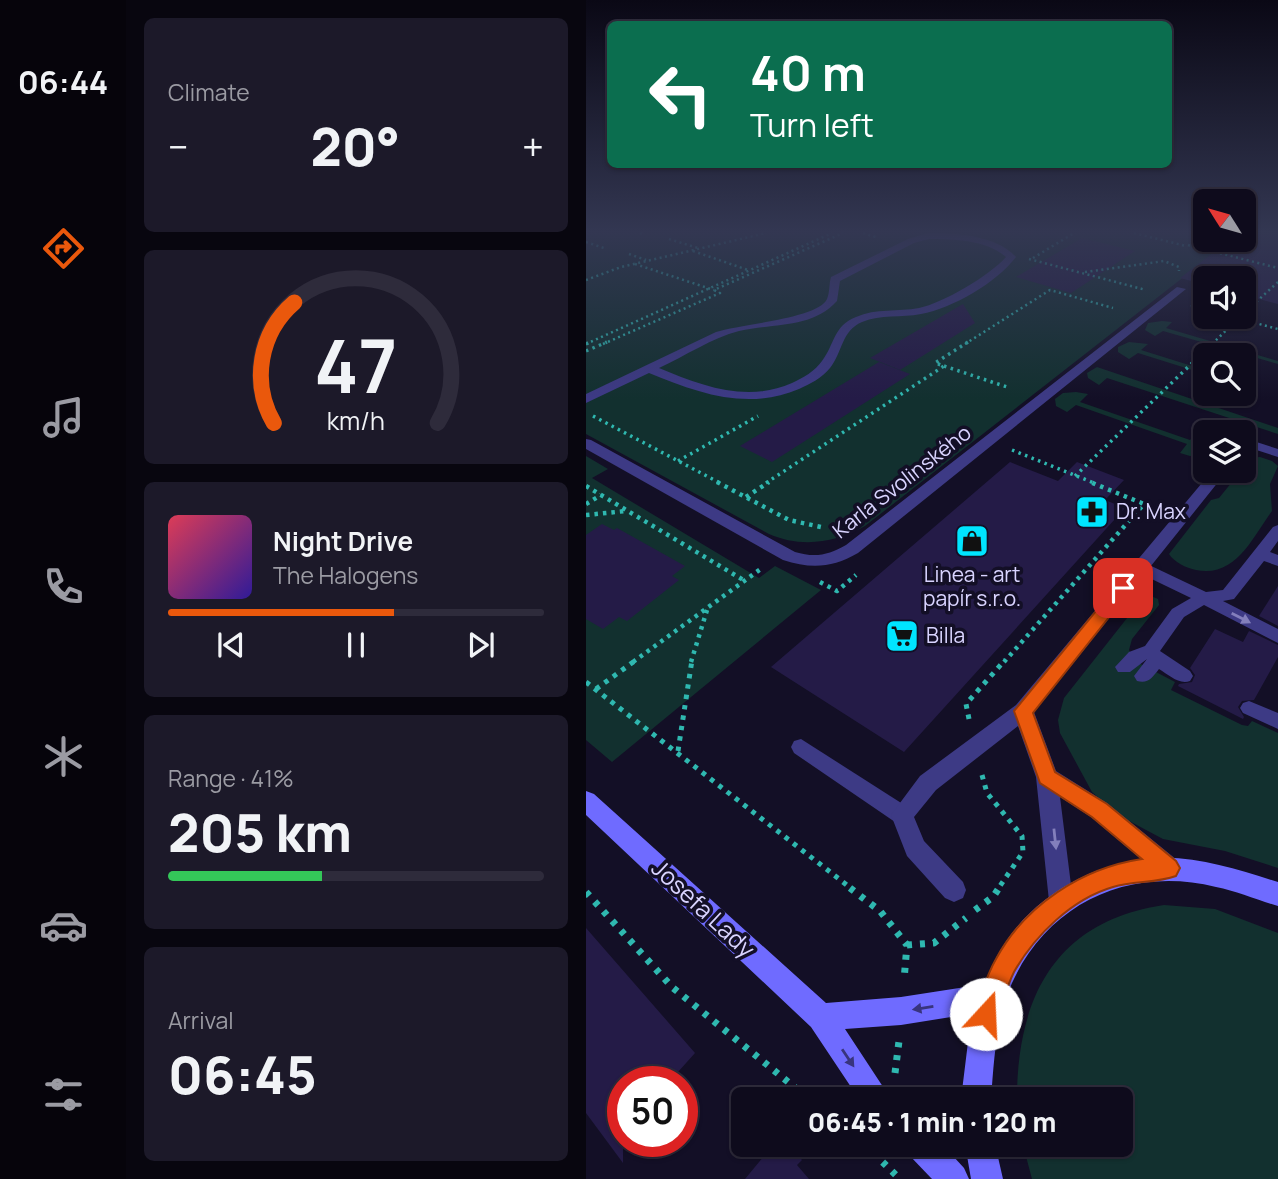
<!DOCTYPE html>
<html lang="en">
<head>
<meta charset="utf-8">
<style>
  body { margin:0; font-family:Manrope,sans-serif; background:#1c1929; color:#f1f3f6; height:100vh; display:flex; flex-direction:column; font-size:26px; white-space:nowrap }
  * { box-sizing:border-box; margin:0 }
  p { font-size:23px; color:#9b9ba3 }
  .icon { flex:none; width:38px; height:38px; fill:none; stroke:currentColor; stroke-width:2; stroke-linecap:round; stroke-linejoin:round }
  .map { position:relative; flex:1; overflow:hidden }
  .details { display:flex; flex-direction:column; gap:18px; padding:18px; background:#08060f; width:460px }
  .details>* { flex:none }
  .top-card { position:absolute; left:21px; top:21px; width:565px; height:147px; border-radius:10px; box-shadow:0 2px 5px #0004,0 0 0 2px #2e2b3b; background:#0b6e4f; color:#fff; overflow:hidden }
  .needle { width:46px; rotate:307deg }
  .tools { position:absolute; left:607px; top:189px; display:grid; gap:14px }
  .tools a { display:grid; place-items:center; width:63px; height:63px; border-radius:10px; background:#0e0b1c; box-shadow:0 2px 5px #0004,0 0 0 2px #2e2b3b; font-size:35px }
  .speed { position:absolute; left:21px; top:1066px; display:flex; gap:14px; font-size:35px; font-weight:700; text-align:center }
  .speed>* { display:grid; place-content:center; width:91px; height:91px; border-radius:50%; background:#0e0b1c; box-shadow:0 2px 5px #0004,0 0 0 2px #2e2b3b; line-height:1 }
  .speed .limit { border:10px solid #d22; background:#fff; color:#111 }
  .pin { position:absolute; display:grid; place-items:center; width:60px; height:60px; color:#fff; margin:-30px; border-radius:14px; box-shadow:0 4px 10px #0006 }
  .me { position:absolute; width:77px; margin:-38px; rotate:20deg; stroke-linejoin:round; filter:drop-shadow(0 0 5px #0008) }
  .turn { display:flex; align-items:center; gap:24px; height:147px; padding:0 28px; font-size:32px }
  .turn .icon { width:91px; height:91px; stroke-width:2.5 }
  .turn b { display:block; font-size:49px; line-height:60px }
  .big { font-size:52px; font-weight:800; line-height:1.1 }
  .details .widget { flex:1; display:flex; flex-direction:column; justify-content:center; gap:10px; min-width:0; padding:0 24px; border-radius:10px; background:#1c1929 }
  .details .dial { align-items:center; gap:0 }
  .dial svg { height:182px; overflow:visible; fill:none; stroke:#2e2b3b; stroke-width:7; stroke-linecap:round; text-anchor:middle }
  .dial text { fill:#f1f3f6; stroke:none }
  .song { display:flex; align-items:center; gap:21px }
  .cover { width:84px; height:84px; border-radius:10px; background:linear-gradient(135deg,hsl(350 70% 55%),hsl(250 70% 35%)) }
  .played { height:7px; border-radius:4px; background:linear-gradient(90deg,#ea580c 60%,#2e2b3b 60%) }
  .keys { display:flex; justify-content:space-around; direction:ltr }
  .heat { display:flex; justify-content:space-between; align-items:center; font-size:38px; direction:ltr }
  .charge { height:10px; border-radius:5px; background:linear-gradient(90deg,#34c759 41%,#2e2b3b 0) }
  .trip { position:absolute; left:145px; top:1087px; width:402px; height:70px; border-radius:10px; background:#0e0b1c; box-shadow:0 2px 5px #0004,0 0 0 2px #2e2b3b; font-weight:800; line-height:70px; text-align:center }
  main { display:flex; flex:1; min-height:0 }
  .tab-bar { display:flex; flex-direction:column; width:126px; justify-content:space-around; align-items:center; background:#06040b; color:#9b9ba3 }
  .tab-bar .icon { width:49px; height:49px }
  .tab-bar .selected { color:#ea580c }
  .tab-bar b { font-size:32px; color:#f1f3f6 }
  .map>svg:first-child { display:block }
</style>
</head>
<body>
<main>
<nav class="tab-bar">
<b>06:44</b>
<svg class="icon selected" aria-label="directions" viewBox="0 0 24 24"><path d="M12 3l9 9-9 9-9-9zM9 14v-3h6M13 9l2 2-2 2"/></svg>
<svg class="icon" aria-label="music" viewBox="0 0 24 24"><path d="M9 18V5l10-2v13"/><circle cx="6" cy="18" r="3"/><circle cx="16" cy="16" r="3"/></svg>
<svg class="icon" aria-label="phone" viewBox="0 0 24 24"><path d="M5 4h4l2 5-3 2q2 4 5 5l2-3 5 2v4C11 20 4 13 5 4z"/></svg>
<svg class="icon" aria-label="climate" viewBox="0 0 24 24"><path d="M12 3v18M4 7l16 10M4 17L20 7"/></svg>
<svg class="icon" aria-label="car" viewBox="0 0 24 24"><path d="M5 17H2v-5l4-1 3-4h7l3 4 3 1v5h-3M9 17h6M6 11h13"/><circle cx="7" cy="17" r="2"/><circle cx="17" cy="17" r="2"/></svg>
<svg class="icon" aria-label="filters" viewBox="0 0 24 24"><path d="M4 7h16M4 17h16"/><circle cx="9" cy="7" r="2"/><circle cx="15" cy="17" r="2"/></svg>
</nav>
<section class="details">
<div class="widget"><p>Climate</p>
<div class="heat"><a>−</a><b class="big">20°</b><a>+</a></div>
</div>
<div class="widget dial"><svg viewBox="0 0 100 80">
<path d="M14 69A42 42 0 1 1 86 69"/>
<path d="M14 69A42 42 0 0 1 23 16" stroke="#ea580c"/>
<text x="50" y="56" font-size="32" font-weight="700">47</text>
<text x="50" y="72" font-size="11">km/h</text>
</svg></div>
<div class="widget">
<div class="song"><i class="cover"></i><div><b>Night Drive</b><p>The Halogens</p></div></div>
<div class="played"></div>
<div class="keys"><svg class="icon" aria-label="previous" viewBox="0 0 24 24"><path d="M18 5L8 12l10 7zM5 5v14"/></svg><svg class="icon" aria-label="pause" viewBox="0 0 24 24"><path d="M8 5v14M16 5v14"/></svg><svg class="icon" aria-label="next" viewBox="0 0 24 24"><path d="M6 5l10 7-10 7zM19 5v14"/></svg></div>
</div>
<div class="widget"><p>Range · 41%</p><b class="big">205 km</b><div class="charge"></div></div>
<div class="widget"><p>Arrival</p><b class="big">06:45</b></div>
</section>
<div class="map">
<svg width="692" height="1179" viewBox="0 0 692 1179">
  <rect width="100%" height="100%" fill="#130f26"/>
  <g fill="#12302f">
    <path d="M0,233h619l1,7h25l-366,286c-30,17 -64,22 -96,8l-183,-100z"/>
    <polygon points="576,321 586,322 580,328 692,361 692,364 577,331 569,336 559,330 562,323"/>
    <polygon points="543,342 562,344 555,350 619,370 619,374 552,353 543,359 532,352 532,347"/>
    <polygon points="511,367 692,428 692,434 521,378 513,385 502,378 501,373"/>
    <polygon points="490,392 502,394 494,402 604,440 613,432 619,435 619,454 604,456 594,453 601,444 490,405 481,412 470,406 469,399 477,393"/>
    <polygon points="0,456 22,469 6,478 173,578 189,566 235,590 26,762 0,740"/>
    <path d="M674,457l12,4 6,5 -8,18 2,27c-20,27 -36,67 -76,59 -10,-2 -22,-8 -27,-16l42,-54 8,-2 22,-27h3l7,-13z"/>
    <polygon points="560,594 572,599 573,605 546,639 543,650 549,661 589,682 585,690 656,725 662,726 666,721 692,733 692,868 639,851 577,839 532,815 506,792 474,733 472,720 478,698"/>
    <path d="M578,905l51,4 63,24v246h-246l-9,-34 99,-1v-45h-105c0,-102 39,-178 147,-194z"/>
  </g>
  <g fill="#241b47">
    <polygon points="658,233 692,233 692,304 658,295 658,278 620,278 620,285 594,278 644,240 658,240"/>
    <polygon points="496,238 549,251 485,293 430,277"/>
    <polygon points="377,304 389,323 314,370 284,358"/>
    <polygon points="293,362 324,374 186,462 154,446"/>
    <polygon points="424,462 472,481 491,462 538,480 519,500 539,508 318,752 185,667"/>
    <polygon points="16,524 28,530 31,528 99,566 86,576 93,580 41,621 33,617 17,629 0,619 0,535"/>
    <polygon points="692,586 692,626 673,616"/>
    <polygon points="629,629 657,642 663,631 692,645 692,657 668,700 656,701 652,707 658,717 657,719 592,686 593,684 606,682 609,675 604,668"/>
    <polygon points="0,928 109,1053 83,1082 37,1082 37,1163 0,1113"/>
    <polygon points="188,1144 202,1144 216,1160 211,1165 223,1179 159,1179"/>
  </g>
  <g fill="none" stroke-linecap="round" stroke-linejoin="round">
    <g stroke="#2fb8b0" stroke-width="2.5" stroke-dasharray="2 3.5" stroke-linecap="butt">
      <polyline points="54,233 57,234"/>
      <polyline points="277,233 290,237"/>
      <polyline points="548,233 600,246"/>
      <polyline points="83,239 112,248"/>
      <polyline points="0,242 18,248"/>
      <polyline points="602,245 692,268"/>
      <polyline points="107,251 162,270"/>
      <polyline points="43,254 60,260"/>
      <polyline points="447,258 488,233"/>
      <polyline points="443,259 560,290"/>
      <polyline points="49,264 128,290"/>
      <polyline points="499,272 578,261 593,267 593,271"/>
      <polyline points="0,280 35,267 180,233"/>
      <polyline points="605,305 620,309"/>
      <polyline points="658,313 692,282"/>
      <polyline points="647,317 692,329"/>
      <polyline points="0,344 246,233"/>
      <polyline points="17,344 134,293 128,290 257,233"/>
      <polyline points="379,344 464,290 527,308"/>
      <polyline points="626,344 654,317"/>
    </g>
    <g stroke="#2fb8b0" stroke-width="3.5" stroke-dasharray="2.5 4.5" stroke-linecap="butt">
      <polyline points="0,344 4,342"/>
      <polyline points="0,351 21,342"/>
      <polyline points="358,366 421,387"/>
      <polyline points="7,416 134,483"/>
      <polyline points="426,450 508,483"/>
      <polyline points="92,461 172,416"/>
      <polyline points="489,476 628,342"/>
      <polyline points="180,483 358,366 349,363 382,342"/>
    </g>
    <g stroke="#2fb8b0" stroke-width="4.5" stroke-dasharray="3.5 5" stroke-linecap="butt">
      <polyline points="131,482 203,520 235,527"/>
      <polyline points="0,486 159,581"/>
      <polyline points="160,497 183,482"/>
      <polyline points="0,504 15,495"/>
      <polyline points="0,515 40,511"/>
      <polyline points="234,582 251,591 270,575"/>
      <polyline points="47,662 176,568"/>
      <polyline points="105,662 121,610"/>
      <polyline points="418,662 558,504 504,482"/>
    </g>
    <g stroke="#2fb8b0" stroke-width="5" stroke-dasharray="4.5 6" stroke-linecap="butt">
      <polyline points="0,682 266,889"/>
      <polyline points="10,689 50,660"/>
      <polyline points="383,719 380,704 419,660"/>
      <polyline points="92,751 106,660"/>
      <polyline points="396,775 401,793 436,836 437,852 412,889"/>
    </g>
    <g stroke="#2fb8b0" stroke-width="7" stroke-dasharray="5 8" stroke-linecap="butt">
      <polyline points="264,888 294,911 321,945 318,980"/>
      <polyline points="0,892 86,987 223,1099"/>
      <polyline points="389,910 407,897 413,888"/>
      <polyline points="321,945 348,943 380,918"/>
      <polyline points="309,1073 313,1041"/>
      <polyline points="278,1144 314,1179"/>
    </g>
    <g fill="#3d3a85" fill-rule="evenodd">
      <polygon points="658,438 692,449 692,457 658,446"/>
      <path d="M692,525v16l-8,11 8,3v11l-14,-5 -30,38 -11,2 55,28v14l-74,-38 -20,12 -24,34 30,20 3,5 -3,5c-11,4 -21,-6 -31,-12 -7,9 -11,15 -22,12l-3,-5 13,-17 -17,13h-12l-3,-5 14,-15 16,-6 27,-37 19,-11 -56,-27 -3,-4 3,-4h10l61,29 17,-2 50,-63z"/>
      <polygon points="663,701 692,713 692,729 657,713 654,708 657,703"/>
      <polygon points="215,739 323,808 326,815 323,822 316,824 309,822 208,753 205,747 208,741"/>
    </g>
    <g fill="#3d3a85" fill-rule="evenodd">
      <path d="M342,233c28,0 68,2 88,24 -20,26 -63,51 -95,57 -20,4 -40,0 -59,8 -21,9 -19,30 -32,46 -8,10 -20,16 -31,21 -52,22 -101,4 -150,-16l-63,30v-9l130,-62c23,-8 102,-13 111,-33 3,-7 2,-16 4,-22l77,-38zM343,239c25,0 58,1 77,18 -17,19 -63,46 -87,51 -21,4 -43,0 -63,9 -23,9 -21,27 -34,44 -7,10 -19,17 -30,22 -45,20 -90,3 -133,-15 26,-12 53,-30 80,-37 34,-8 73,-2 98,-30l3,-20 74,-38z"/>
      <path d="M591,287l9,2 -328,264c-26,15 -47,16 -75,7l-197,-111v-10l5,1 204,112c20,6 34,3 51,-7z"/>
      <polygon points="626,471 641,471 448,712 470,771 521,803 591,860 595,868 591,876 583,879 575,876 505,817 474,797 487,901 484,910 475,913 466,910 463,901 450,777 432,726 350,790 328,817 338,841 377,882 380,890 377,898 368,902 359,898 321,856 305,815 334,776 430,705"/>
    </g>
    <g fill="#6f6bff" fill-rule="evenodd">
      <path d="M0,791l8,3 232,209 75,-6 84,-13c24,-73 96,-122 172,-126 41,-2 82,12 121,24v24c-21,-6 -41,-15 -62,-19 -86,-21 -167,15 -204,96 -16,36 -18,77 -21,116h-30l8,-65 7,-21 -75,12 -56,4 46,70h-32l-48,-72 -225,-212z"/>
      <polygon points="319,1144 356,1144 378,1168 383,1179 346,1179 323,1155"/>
      <polygon points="379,1144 409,1144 417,1179 385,1179"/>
    </g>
  </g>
  <defs><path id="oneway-solid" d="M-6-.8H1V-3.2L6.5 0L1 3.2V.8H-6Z" transform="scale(1.75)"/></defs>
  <g fill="#837fbc">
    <use href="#oneway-solid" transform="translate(655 618) rotate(27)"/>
    <use href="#oneway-solid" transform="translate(469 839) rotate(84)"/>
  </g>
  <g fill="#38347d">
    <use href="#oneway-solid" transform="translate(337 1008) rotate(171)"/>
    <use href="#oneway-solid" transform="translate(262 1058) rotate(56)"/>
  </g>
  <linearGradient id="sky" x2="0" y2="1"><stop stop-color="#0a0815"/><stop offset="0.58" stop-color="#333752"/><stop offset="1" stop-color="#333752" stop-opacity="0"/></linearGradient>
  <rect width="692" height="399" fill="url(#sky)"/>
  <path fill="#ea580c" stroke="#983908" stroke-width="2" d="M537,582l8,6 -2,4 -96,121 22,59 52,32 69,57 4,7 -4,8c-19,7 -42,5 -63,11 -41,12 -78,48 -99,85 -8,16 -12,34 -19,50l-9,4 -9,-4 -3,-8c7,-18 12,-38 22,-55 29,-54 86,-91 146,-100l-50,-42 -52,-34 -26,-72 104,-127z"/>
  <defs>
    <symbol id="pharmacy-square" viewBox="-11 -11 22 22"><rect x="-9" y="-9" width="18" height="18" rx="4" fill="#00e5ff" stroke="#130f26"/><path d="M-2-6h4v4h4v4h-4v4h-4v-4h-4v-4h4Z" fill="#111"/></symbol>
    <symbol id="shop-square" viewBox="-11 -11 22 22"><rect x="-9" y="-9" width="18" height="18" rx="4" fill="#00e5ff" stroke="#130f26"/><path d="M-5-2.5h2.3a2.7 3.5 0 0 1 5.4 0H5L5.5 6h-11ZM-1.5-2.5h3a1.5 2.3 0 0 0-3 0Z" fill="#111"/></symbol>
    <symbol id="supermarket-square" viewBox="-11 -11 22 22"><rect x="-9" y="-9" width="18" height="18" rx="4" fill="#00e5ff" stroke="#130f26"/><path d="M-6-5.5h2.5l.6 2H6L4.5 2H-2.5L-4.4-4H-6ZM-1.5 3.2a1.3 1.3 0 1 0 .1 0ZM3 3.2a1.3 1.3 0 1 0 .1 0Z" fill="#111"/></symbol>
  </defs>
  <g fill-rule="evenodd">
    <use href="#pharmacy-square" x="487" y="493" width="38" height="38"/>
    <use href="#shop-square" x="367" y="522" width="38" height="38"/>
    <use href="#supermarket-square" x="297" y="617" width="38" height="38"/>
  </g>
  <g text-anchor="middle" stroke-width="7" stroke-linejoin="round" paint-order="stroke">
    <g font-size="21" fill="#d9d4ff" stroke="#130f26">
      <text transform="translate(316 482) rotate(-38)" y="7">Karla Svolinského</text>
    </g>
    <g font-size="21" fill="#d9d4ff" stroke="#130f26" text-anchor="start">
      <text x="530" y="519">Dr. Max</text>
      <text x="386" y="582" text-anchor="middle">Linea - art<tspan x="386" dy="24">papír s.r.o.</tspan></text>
      <text x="340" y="643">Billa</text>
    </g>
    <g font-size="24" fill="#d9d4ff" stroke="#130f26">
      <text transform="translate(117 909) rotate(43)" y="8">Josefa Lady</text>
    </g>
  </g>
</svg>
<div class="tools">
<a><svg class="needle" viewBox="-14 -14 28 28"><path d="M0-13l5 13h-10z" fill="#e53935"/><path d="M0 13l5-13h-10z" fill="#9b9ba3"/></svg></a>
<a><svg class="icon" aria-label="sound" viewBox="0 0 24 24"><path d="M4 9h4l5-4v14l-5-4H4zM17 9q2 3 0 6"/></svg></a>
<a><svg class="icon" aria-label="search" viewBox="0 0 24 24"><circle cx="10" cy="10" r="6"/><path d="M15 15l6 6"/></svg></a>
<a><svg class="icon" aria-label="layers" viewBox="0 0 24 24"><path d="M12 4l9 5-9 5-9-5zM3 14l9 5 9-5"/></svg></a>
</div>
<div class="speed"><div class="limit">50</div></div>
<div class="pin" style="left:537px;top:588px;background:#d93025"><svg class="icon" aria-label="arrive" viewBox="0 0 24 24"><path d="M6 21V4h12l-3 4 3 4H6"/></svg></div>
<svg class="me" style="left:400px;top:1014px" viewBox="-20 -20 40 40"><circle r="19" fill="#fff"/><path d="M0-13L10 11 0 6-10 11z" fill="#ea580c"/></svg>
<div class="trip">06:45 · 1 min · 120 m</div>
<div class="top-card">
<div class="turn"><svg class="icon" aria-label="left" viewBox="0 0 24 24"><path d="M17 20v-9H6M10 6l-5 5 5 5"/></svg><div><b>40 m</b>Turn left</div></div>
</div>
</div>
</main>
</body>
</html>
